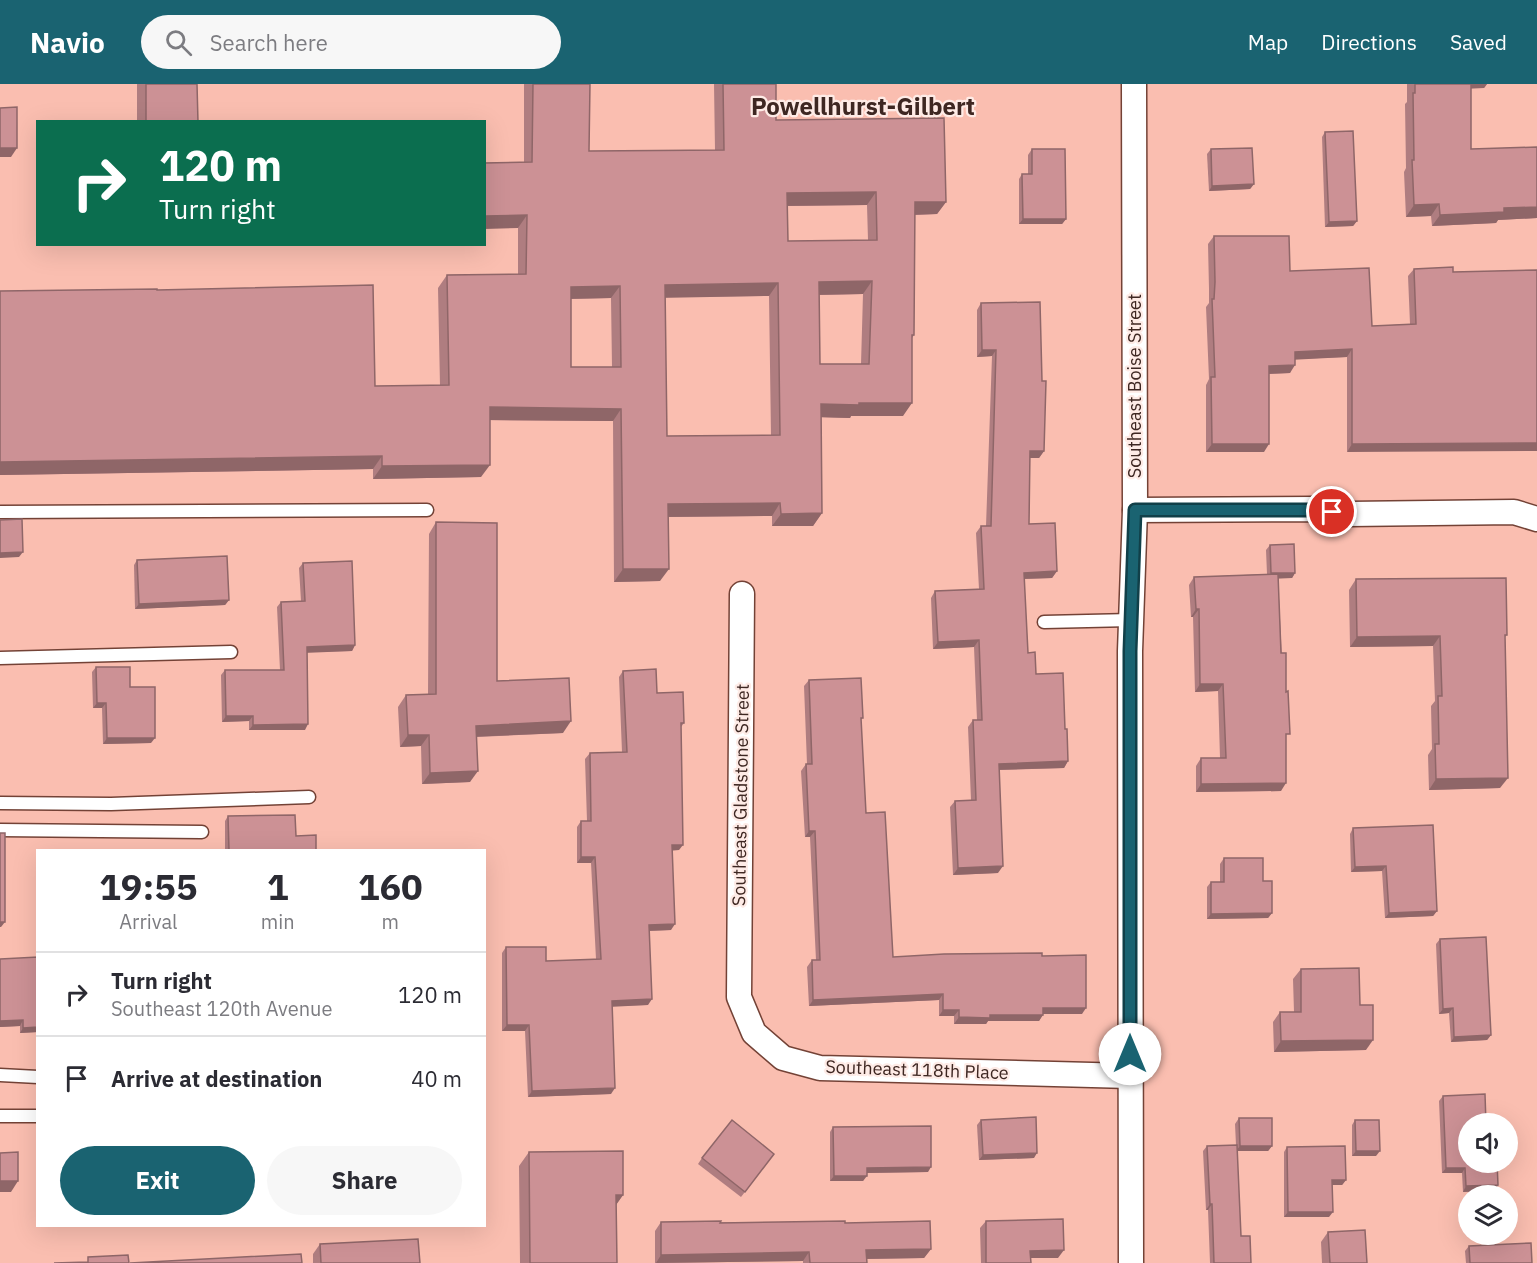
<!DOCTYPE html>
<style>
body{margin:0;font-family:"IBM Plex Sans",sans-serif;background:#f7f7f7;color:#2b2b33;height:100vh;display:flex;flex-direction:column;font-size:22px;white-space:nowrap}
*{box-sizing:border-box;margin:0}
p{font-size:20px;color:#7c7c81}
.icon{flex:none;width:33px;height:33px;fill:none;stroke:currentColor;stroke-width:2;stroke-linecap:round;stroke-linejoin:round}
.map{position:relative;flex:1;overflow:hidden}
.sheet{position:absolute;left:36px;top:765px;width:450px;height:378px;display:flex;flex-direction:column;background:#fff;border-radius:0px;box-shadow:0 6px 24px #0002}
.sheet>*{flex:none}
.top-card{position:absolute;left:36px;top:36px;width:450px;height:126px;border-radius:0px;box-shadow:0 6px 24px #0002;background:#0b6e4f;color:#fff;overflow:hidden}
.buttons{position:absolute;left:1458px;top:1029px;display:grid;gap:12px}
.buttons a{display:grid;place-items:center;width:60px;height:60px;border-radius:50%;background:#fff;box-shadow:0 6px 24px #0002;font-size:30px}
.pin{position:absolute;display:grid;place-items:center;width:51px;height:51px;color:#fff;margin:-26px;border:3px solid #fff;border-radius:50%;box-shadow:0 2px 6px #0007}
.me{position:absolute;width:66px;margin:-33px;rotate:0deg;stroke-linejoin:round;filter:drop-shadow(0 0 4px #0008)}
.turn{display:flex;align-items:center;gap:21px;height:126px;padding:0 24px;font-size:27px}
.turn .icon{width:78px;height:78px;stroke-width:2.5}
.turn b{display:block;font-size:42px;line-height:51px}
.eta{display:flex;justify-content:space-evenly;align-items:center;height:102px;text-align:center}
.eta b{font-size:36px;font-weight:700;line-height:42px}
.action{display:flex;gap:12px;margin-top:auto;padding:12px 24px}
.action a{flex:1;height:69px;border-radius:36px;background:#1a6371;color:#fff;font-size:24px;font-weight:700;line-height:69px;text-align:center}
.action a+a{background:#f7f7f7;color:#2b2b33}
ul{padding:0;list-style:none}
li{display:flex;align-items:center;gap:18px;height:84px;padding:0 24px;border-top:2px solid #e1e1e2}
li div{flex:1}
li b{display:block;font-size:22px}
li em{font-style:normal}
header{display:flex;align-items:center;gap:36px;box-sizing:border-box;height:84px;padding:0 30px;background:#1a6371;color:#fff}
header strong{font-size:28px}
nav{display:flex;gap:33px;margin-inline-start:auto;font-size:21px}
.search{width:420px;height:54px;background:#f7f7f7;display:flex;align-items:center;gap:15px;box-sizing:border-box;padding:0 21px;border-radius:33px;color:#7c7c81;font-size:22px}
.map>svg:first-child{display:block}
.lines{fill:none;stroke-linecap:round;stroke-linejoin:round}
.lane-casing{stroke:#734236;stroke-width:15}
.street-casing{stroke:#734236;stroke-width:27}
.lane{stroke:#fff;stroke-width:12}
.street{stroke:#fff;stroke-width:24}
.wall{fill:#af7d80;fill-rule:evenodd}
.shaded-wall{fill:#8f6668}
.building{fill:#cc9195;stroke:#8f6668;stroke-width:1.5;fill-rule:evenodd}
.route-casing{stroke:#114049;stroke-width:15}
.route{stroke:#1a6371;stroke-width:10}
.labels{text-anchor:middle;stroke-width:4.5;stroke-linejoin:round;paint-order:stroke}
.street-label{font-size:18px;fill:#3e2722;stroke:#feebe6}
.district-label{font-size:24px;font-weight:bold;fill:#3e2722;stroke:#feebe6}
</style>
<header>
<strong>Navio</strong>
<div class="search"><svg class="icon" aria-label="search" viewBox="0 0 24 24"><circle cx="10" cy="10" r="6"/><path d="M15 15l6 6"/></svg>Search here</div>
<nav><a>Map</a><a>Directions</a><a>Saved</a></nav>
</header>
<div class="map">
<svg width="1537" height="1179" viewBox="0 0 1537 1179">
<rect width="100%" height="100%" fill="#fabeb0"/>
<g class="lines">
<defs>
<g id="lane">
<polyline points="0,428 427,426"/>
<polyline points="1044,538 1131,536"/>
<polyline points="0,574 231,568"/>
<polyline points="0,719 111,720 309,713"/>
<polyline points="0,746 202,748"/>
<polyline points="0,991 38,993"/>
<polyline points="0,1032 38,1032"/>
</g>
<g id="street">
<polyline points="1135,426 1315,425 1349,430 1514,428 1537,435"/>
<polyline points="742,510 739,913 754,949 783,974 820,984 1130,992"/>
<polyline points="1131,1179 1130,567 1135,426 1134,0"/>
</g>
</defs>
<use href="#lane" class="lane-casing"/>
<use href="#street" class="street-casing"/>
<use href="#lane" class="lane"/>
<use href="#street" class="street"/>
</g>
<g class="wall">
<polygon points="137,0 197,0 198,38 137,38"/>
<path d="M524,0H590L589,67L715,66L714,0H776V36L946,118L937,130L915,131L914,251L912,254L903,332H851L850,334L821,333L822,429L813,442H772V432L668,433L660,497L614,498L613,337L490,336L481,393L373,395V385L0,391V207L157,206L375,302H440L438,204L447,191L518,190V144L524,78ZM867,121L868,156L788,157L787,122ZM863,210L861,280H820L819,211ZM769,212L771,351L667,352L665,213ZM611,214L612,283H571V215Z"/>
<polygon points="1407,0 1487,0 1484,4 1471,4 1471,65 1537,63 1537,134 1498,136 1496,139 1432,142 1431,132 1406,133 1404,88 1406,84 1405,20 1407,18"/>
<polygon points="1325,48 1357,137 1353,142 1325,143 1322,53"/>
<polygon points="1032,65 1066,135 1062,140 1019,140 1019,95 1022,90 1028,90 1028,71"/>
<polygon points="1211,65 1254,100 1250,105 1209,107 1207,70"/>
<polygon points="1214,152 1290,187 1372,242 1410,240 1408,192 1414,185 1453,188 1537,186 1347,368 1347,273 1295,275 1290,289 1269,290 1264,368 1206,368 1206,301 1209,295 1206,223 1209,219 1209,205 1208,160"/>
<polygon points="981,219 1042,297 1044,367 1039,374 1030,374 1029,440 1057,487 1052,494 1024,495 1028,569 1036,590 1065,645 1068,677 1064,684 999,686 998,789 953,791 950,723 955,717 971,716 968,643 973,636 977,636 974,563 933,565 931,514 935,507 979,505 976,449 981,442 986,442 992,272 977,273 977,226"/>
<polygon points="436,438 497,597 563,649 477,653 470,698 422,700 421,662 400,663 398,623 406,611 428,610 429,450"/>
<polygon points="1270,461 1295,489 1292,494 1278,494 1286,656 1281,707 1196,708 1196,682 1201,674 1220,674 1218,607 1195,608 1193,533 1191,533 1189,501 1194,493 1267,490 1266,466"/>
<polygon points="137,476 229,516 225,521 135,525 134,481"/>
<polygon points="303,479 355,561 352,567 307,568 305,646 249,646 249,637 222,638 221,591 225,586 280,586 277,523 281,518 301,517 299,484"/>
<polygon points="1356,495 1507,551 1505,553 1500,704 1429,706 1428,671 1432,665 1431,622 1435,617 1433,562 1350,563 1349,506"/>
<polygon points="96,583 151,659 103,660 102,624 93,624 92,588"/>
<polygon points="623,587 657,609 684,639 681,643 679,766 672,766 671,846 649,847 648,921 612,922 611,1010 528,1013 525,947 502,947 502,869 506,863 546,877 596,875 591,779 577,779 577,743 581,737 587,737 585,675 590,669 622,668 619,593"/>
<polygon points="809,596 863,634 861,635 866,729 893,873 1042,872 1082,930 1043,930 1039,937 988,937 986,940 954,940 954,932 939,932 939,916 809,922 807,883 812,876 816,876 810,753 805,753 801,687 806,680 807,680 804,602"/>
<polygon points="228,732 296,752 316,766 225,766 225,737"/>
<polygon points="1353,744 1437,827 1433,832 1385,834 1382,787 1351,788 1350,750"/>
<polygon points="1224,774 1263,797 1272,829 1268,834 1207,835 1207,803 1211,798 1220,798 1220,780"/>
<polygon points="1440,855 1491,951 1487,956 1451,958 1449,929 1439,930 1436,860"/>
<polygon points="0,875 38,948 20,949 20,942 0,943"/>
<polygon points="1301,885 1360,921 1366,966 1274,968 1273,938 1280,928 1294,928 1293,895"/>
<polygon points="1443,1012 1468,1040 1498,1101 1495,1106 1463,1108 1462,1089 1442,1089 1439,1017"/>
<polygon points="1239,1034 1272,1062 1268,1067 1237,1067 1241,1152 1251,1179 1210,1179 1208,1126 1206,1126 1203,1067 1207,1062 1236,1061 1235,1040"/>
<polygon points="981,1036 1034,1074 979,1076 977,1041"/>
<polygon points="1355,1036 1376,1072 1352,1072 1352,1041"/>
<polygon points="833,1043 928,1088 867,1089 863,1097 830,1097 830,1048"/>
<polygon points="1287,1063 1346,1096 1342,1101 1332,1101 1329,1133 1284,1133 1284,1068"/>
<polygon points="529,1068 623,1111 616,1121 617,1179 520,1179 519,1082"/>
<polygon points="774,1070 741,1113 698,1080 702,1074"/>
<polygon points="986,1137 1058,1174 1031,1174 1031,1179 981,1179 980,1144"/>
<polygon points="661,1138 845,1139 931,1165 924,1174 866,1175 867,1179 803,1179 803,1177 655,1179 655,1147"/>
<polygon points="1328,1148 1367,1179 1322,1179 1321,1158"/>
<polygon points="320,1160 420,1179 313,1179 313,1170"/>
<polygon points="1469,1162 1532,1179 1466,1179 1465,1167"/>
</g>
<g class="shaded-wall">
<polygon points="1466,0 1487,0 1484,4 1463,5"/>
<polygon points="0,64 17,64 11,73 0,73"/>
<polygon points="1254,100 1250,105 1209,107 1212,102"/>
<polygon points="876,108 867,121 778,122 787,109"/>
<polygon points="915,118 946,118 937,130 906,131"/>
<polygon points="1439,120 1431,132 1406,133 1414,121"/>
<polygon points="1537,123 1537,134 1498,136 1496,139 1432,142 1440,131 1504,124"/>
<polygon points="527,131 518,144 484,145 484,132"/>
<polygon points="1023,135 1066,135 1062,140 1019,140"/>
<polygon points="1357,137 1353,142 1325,143 1329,138"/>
<polygon points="872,197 863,210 810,211 819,198"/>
<polygon points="778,199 769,212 656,214 665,201"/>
<polygon points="620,202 611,214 562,215 571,203"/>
<polygon points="1352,265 1347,273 1289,276 1295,268"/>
<polygon points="982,266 996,266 992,272 977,273"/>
<polygon points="1295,281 1290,289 1263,290 1269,282"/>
<polygon points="859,319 912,319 903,332 851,332 850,334 812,333 821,320"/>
<polygon points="490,323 621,325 613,337 481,336"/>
<polygon points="1537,359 1537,367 1347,368 1352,360"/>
<polygon points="1212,360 1269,360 1264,368 1206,368"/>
<polygon points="1030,367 1044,367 1039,374 1026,374"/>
<polygon points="382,372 373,385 0,391 0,378"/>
<polygon points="490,381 481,393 373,395 382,382"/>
<polygon points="780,419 772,432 659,433 668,420"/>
<polygon points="822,429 813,442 772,442 781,430"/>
<polygon points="23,468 19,473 0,474 0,469"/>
<polygon points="623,485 669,485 660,497 614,498"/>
<polygon points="1057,487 1052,494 1019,495 1024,489"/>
<polygon points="1271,489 1295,489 1292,494 1267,495"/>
<polygon points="229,516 225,521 135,525 139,520"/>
<polygon points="1196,525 1199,525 1193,533 1191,533"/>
<polygon points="1440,552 1433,562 1350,563 1357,553"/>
<polygon points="979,556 974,563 933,565 938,558"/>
<polygon points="355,561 352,567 303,569 307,563"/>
<polygon points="1200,600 1223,600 1218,607 1195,608"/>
<polygon points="97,619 106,619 102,624 93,624"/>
<polygon points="226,632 253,632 249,637 222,638"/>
<polygon points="571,637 563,649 468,653 476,642"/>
<polygon points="308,640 305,646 249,646 253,641"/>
<polygon points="408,651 429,651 421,662 400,663"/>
<polygon points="107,654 155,654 151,659 103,660"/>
<polygon points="1068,677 1064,684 994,686 999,680"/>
<polygon points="478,687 470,698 422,700 430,689"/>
<polygon points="1508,694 1500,704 1429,706 1436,695"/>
<polygon points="1286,699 1281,707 1196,708 1201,700"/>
<polygon points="809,747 815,747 810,753 805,753"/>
<polygon points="672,761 683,761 679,766 668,767"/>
<polygon points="581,773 595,773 591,779 577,779"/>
<polygon points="1003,782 998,789 953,791 958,784"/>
<polygon points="1386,782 1382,787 1351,788 1355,783"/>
<polygon points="1437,827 1433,832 1385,834 1389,829"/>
<polygon points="1272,829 1268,834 1207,835 1211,830"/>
<polygon points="0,838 5,838 1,843 0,843"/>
<polygon points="675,840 671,846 644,847 649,841"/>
<polygon points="943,910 939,916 809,922 813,916"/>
<polygon points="652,915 648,921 608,923 612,917"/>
<polygon points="1043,924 1086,924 1082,930 1038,930"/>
<polygon points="1453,924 1449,929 1439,930 1443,925"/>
<polygon points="943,926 959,926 954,932 939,932"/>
<polygon points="990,931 1043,931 1039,937 988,937 986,940 954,940 959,933"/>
<polygon points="23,936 20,942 0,943 0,937"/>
<polygon points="507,941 529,941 525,947 502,947"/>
<polygon points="38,943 38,948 20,949 23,944"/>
<polygon points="1491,951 1487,956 1451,958 1454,953"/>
<polygon points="1373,956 1366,966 1274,968 1281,957"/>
<polygon points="615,1004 611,1010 528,1013 532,1007"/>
<polygon points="1240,1062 1272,1062 1268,1067 1236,1067"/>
<polygon points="1356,1067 1380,1067 1376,1072 1352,1072"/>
<polygon points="1037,1069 1034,1074 979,1076 983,1071"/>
<polygon points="931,1083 928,1088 863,1089 867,1084"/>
<polygon points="1446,1084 1465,1084 1462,1089 1442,1089"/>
<polygon points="834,1092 867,1092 863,1097 830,1097"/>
<polygon points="1332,1096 1346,1096 1342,1101 1328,1101"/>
<polygon points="0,1097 18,1097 11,1108 0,1108"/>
<polygon points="1498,1101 1495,1106 1463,1108 1466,1102"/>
<polygon points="616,1111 623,1111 613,1125"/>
<polygon points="1210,1120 1212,1120 1208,1126 1206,1126"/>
<polygon points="1288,1128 1333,1128 1329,1133 1284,1133"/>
<polygon points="931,1165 924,1174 860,1175 866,1166"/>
<polygon points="1064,1166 1058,1174 1025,1174 1030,1167"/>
<polygon points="809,1168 803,1177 656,1179 661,1171"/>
</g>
<g class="building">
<polygon points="146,0 197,0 198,38 146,38"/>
<path d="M533,0H590L589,67L724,66L723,0H776V36L944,34L946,118H915L914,251H912V319H859V321L821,320L822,429L781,430L780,419L668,420L669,485H623L621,325L490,323V381L382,382V372L0,378V207L157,205V206L373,201L375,302L449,301L447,191L526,190L527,131L484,132V79L532,78ZM876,108L877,156L788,157L787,109ZM872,197L869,280H820L819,198ZM778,199L780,351L667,352L665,201ZM620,202L621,283H571V203Z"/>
<polygon points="1415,0 1471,0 1471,65 1537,63 1537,123 1504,124 1504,128 1440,131 1439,120 1414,121 1412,76 1414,76 1413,9 1415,9"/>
<polygon points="17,23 17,64 0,64 0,24"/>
<polygon points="1353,47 1357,137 1329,138 1325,48"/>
<polygon points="1252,64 1254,100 1212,102 1211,65"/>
<polygon points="1032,65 1065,65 1066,135 1023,135 1022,90 1032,90"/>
<polygon points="1214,152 1289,152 1290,187 1369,184 1372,242 1416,240 1414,185 1453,183 1453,188 1537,186 1537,359 1352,360 1352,265 1295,268 1295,281 1269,282 1269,360 1212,360 1211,293 1215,293 1212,215 1214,215 1215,198"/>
<polygon points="1040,218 1042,297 1046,297 1044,367 1030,367 1029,440 1055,439 1057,487 1024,489 1028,569 1035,568 1036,590 1063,589 1065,645 1067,645 1068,677 999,680 1003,782 958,784 955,717 976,716 973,636 982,636 979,556 938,558 935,507 984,505 981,442 991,442 996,266 982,266 981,219"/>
<polygon points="22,435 23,468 0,469 0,436"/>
<polygon points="436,438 497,439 497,597 569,594 571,637 476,642 478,687 430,689 429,651 408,651 406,611 436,610"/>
<polygon points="1294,460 1295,489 1271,489 1270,461"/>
<polygon points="227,472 229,516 139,520 137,476"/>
<polygon points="352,477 355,561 307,563 308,640 253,641 253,632 226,632 225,586 284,586 281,518 305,517 303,479"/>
<polygon points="1278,490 1281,569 1286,569 1286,608 1288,607 1290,650 1286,650 1286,699 1201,700 1201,674 1226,674 1223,600 1200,600 1199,525 1196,525 1194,493"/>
<polygon points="1506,494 1507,551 1505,551 1508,694 1436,695 1435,660 1439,660 1438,612 1442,612 1440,552 1357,553 1356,495"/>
<polygon points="96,583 130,583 130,603 155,603 155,654 107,654 106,619 97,619"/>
<polygon points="656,585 657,609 683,608 684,639 681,639 683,761 672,761 675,840 649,841 652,915 612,917 615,1004 532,1007 529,941 507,941 506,863 546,863 546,877 601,875 595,773 581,773 581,737 591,737 590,669 627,668 623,587"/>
<polygon points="861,594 863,634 861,634 866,729 885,728 893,873 944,870 1042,869 1042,872 1086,871 1086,924 1043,924 1043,931 990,931 990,934 959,933 959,926 943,926 943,910 813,916 812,876 820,876 815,747 809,747 806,680 812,680 809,596"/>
<polygon points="295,731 296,752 316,751 316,766 229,766 228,732"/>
<polygon points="1433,741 1437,827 1389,829 1386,782 1355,783 1353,744"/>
<rect x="0" y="749" width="5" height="89"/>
<polygon points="1224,774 1263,774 1263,797 1272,797 1272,829 1211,830 1211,798 1224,798"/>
<polygon points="1486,853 1491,951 1454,953 1453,924 1443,925 1440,855"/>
<polygon points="38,873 38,943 23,944 23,936 0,937 0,875"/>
<polygon points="1359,884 1360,921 1373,921 1373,956 1281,957 1280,928 1301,928 1301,885"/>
<polygon points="1485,1010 1486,1040 1468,1040 1468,1078 1497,1078 1498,1101 1466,1102 1465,1084 1446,1084 1443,1012"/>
<polygon points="1036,1033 1037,1069 983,1071 981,1036"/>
<polygon points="1239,1034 1272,1034 1272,1062 1240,1062"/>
<polygon points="732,1036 774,1070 745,1108 702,1074"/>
<polygon points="1355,1036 1379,1036 1380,1067 1356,1067"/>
<polygon points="931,1042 931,1083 867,1084 867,1092 834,1092 833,1043"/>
<polygon points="1237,1061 1241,1152 1250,1152 1251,1179 1214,1179 1212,1120 1210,1120 1207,1062"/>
<polygon points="1345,1062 1346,1096 1332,1096 1333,1128 1288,1128 1287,1063"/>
<polygon points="623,1067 623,1111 616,1111 617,1179 530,1179 529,1068"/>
<polygon points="18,1068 18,1097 0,1097 0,1069"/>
<polygon points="1063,1135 1064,1166 1030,1167 1031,1179 986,1179 986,1137"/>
<polygon points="721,1137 720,1139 845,1137 845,1139 930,1137 931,1165 866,1166 867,1179 810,1179 809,1168 661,1171 661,1138"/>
<polygon points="1365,1146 1367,1179 1330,1179 1328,1148"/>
<polygon points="418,1155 420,1179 321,1179 320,1160"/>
<polygon points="1531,1159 1532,1179 1470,1179 1469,1162"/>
<polygon points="301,1170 302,1179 130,1179"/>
<polygon points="128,1171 129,1179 54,1179 88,1178 88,1173"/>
</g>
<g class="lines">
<defs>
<polyline id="route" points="1130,970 1130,567 1135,426 1315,426 1332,428"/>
</defs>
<use href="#route" class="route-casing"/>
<use href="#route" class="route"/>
</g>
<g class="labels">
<g class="street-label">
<text transform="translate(1135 302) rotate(-90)" y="6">Southeast Boise Street</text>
<text transform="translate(741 711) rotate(-89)" y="6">Southeast Gladstone Street</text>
<text transform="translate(917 986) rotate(2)" y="6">Southeast 118th Place</text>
</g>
<g class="district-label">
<text x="863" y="31">Powellhurst-Gilbert</text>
</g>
</g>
</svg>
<div class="buttons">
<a><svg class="icon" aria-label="sound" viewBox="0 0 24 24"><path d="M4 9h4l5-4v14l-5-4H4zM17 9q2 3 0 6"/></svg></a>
<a><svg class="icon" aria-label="layers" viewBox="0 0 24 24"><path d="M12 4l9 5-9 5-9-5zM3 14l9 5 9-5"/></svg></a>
</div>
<div class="pin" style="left:1332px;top:428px;background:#d93025"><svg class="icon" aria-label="arrive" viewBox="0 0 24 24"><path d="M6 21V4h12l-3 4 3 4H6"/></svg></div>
<svg class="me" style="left:1130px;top:970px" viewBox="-20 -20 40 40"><circle r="19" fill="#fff"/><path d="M0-13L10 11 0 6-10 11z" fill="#1a6371"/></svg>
<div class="top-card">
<div class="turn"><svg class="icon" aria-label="right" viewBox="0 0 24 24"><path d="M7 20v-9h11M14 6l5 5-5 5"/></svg><div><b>120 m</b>Turn right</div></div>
</div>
<section class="sheet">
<div class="eta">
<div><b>19:55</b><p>Arrival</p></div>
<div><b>1</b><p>min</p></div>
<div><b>160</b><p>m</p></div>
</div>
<ul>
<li><svg class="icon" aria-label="right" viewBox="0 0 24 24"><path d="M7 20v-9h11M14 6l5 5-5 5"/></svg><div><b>Turn right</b><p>Southeast 120th Avenue</p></div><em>120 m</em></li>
<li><svg class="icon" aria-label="arrive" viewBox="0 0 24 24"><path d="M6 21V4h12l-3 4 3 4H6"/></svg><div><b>Arrive at destination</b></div><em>40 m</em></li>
</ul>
<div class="action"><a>Exit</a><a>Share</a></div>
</section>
</div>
